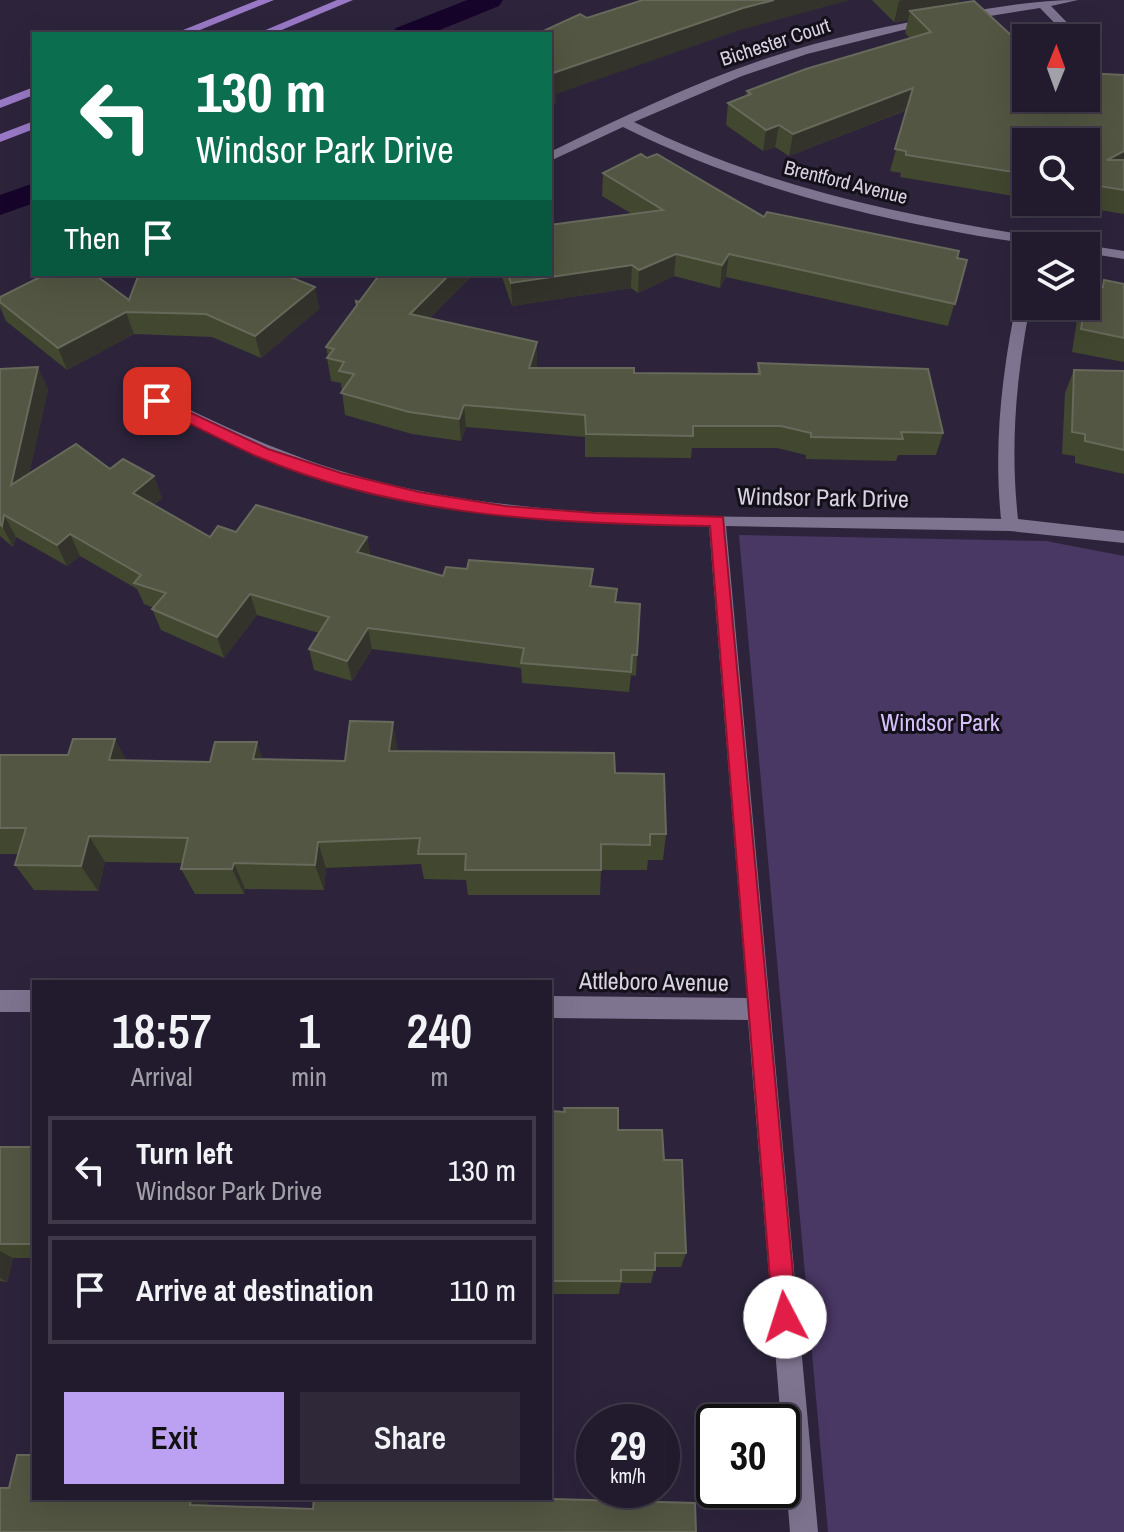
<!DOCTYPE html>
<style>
body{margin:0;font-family:"Archivo Narrow",sans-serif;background:#2e2839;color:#f1f3f6;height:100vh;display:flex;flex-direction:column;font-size:30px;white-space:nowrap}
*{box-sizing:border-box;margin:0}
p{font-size:26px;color:#a2a1aa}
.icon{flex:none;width:44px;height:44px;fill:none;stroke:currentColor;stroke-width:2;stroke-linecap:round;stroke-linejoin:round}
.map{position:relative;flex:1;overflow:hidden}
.drawer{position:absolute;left:32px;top:980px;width:520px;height:520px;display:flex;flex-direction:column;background:#221b2d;border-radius:0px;box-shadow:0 8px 32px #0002,0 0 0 2px #3f3949}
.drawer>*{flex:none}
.top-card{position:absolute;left:32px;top:32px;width:520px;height:244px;border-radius:0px;box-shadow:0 8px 32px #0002,0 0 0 2px #3f3949;background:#0b6e4f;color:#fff;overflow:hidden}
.needle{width:52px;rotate:1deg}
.fabs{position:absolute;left:1012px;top:24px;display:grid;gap:16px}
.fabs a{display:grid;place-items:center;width:88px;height:88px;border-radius:0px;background:#221b2d;box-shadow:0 8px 32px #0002,0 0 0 2px #3f3949;font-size:40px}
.speed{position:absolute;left:576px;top:1404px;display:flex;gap:16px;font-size:40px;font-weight:700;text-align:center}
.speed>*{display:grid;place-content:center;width:104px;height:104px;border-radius:50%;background:#221b2d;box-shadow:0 8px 32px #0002,0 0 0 2px #3f3949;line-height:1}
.speed small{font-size:20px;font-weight:400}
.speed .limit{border:4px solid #111;border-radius:12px;background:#fff;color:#111}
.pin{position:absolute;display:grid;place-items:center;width:68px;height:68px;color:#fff;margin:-34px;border-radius:16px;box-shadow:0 4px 12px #0006}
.me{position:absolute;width:88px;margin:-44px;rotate:355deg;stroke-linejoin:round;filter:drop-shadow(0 0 6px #0008)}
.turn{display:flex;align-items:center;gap:28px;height:168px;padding:0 32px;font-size:36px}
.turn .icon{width:104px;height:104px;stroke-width:2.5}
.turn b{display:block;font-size:56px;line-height:68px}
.then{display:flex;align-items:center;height:76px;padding:0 32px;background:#0003;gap:16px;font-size:30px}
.eta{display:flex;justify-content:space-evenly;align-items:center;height:136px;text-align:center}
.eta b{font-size:48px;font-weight:600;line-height:56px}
.button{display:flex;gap:16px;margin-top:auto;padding:16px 32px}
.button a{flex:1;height:92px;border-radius:0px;background:#bca0f2;color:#111;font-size:32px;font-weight:600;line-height:92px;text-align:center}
.button a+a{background:#2e2839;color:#f1f3f6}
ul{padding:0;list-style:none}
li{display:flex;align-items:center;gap:24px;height:108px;margin:0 16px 12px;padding:0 16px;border:4px solid #3f3949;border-radius:0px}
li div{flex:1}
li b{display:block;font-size:30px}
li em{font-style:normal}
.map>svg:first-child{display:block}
.green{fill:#493764}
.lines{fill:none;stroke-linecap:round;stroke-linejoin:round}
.canal{fill:#17042b;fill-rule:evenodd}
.street{fill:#7e7490;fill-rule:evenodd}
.primary{fill:#9979c6;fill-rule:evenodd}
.wall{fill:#42472f}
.shaded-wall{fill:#33332c}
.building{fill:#525642;stroke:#676a5b;stroke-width:2}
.route{fill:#e11d48;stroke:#92132f;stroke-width:2}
.labels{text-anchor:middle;stroke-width:6;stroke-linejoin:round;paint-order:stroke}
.far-street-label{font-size:20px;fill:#d8d2e2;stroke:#14101a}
.street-label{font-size:24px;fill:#d8d2e2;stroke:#14101a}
.park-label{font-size:24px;fill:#d6c0fb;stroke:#14101a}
</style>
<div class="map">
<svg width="1124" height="1532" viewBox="0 0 1124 1532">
<rect width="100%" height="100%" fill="#2d243c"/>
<polygon class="green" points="739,535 1046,541 1124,556 1124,1532 828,1532"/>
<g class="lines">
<g class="canal">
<polygon points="467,0 503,0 499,6 430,34 392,34 396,28"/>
<polygon points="34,183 34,203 0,215 0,195"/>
</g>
<g class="street">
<path d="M1078,0L1051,6L1082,38H1069L1040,8L903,30L807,54L742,76L634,122C772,191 918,218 1069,242L1076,246C1029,246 983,237 937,228C827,207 724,177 623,127L550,161V152C621,118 693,83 768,58C829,38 893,24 957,14C997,7 1037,0 1078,0Z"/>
<polygon points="1086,44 1094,50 1094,56 1086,56"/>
<polygon points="1086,245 1124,251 1124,259 1086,253 1086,246 1081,246"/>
<path d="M1026,285V306H1030C1016,377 1010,447 1018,519L1124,531V543L1010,531L726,526L818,1532H790L748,1020L550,1018V996L747,998L709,526C538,525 364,507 208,432C190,423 162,415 149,401L151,397H163C229,429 294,459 365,478C562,531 797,512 1001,519C993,440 1003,366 1019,289Z"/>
<rect x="0" y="990" width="34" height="22"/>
</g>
<g class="primary">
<polygon points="258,0 274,0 190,34 173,34"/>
<polygon points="337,0 353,0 272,34 256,34"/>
<polygon points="34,87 34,95 0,108 0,100"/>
<polygon points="34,121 34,129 0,142 0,134"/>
</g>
</g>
<g class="wall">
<polygon points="872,0 959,0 958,4 1026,98 1124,75 1124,214 1052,202 1086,202 1086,142 1026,142 1026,198 900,177 901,173 890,171 907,110 789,156 775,147 763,151 726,125 728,103 746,96 747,91 910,38 905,33 908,20 894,22"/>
<polygon points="603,173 764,217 967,260 948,326 726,277 720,288 674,276 638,293 631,288 512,306 501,274 550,274 632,214 602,196"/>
<polygon points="380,274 474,274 430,318 537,364 536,368 634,373 757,374 758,363 943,433 936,455 898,455 896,461 806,459 806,455 777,448 692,448 691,458 585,457 585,437 466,427 461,441 412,434 345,415 341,383 331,381 327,358 328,357 326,347 356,306 356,301 359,302"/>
<polygon points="1104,280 1124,284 1124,362 1072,352 1079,307 1086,306 1086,289 1088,284 1102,287"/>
<polygon points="315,287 319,309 261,358 212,337 134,334 67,370 6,321 0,307 0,297 129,300"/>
<polygon points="0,369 48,389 29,474 110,469 162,498 154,505 210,537 236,532 367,537 370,555 443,576 617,589 616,602 637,655 636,676 631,675 629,692 522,683 521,668 372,649 352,681 314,670 309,649 319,633 257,615 224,658 161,630 152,609 154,608 144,604 137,589 80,556 67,566 16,537 13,547 0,536"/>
<polygon points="1074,370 1124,371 1124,474 1075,463 1075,456 1062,454 1065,393"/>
<polygon points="398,751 615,773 666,834 663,860 648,860 647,870 601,870 600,895 468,895 466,880 424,879 421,864 326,868 324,890 245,889 244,894 195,894 181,869 183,863 105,862 98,891 34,890 15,865 18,854 0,854 0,755 126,761 210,762 263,760 345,761"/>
<polygon points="564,1108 618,1130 664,1160 686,1253 681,1267 655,1267 651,1283 621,1283 619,1294 550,1294 550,1111 564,1112"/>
<polygon points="0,1147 34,1147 34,1258 13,1258 7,1282 0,1281"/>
</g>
<g class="shaded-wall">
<polygon points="774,0 850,0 740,30 556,94 556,103 550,106 550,74 743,8"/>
<polygon points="903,0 959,0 956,11 910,11 908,20 894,22 899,1"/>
<polygon points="913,88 908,109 789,156 793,134"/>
<polygon points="779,125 775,147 763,151 766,130"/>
<polygon points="1124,151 1124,169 1107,160"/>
<polygon points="676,254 674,276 638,293 639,270"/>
<polygon points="729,254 726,277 720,288 722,265"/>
<polygon points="632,265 631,288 512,306 511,283"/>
<polygon points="450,274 474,274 412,336 410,314"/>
<polygon points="315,287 319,309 261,358 255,336"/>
<polygon points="126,312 134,334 67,370 58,348"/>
<polygon points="537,342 537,364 529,390 529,368"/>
<polygon points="38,367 48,389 22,507 11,485"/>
<polygon points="464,405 466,427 461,441 459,419"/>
<polygon points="154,476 162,498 142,515 133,493"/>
<polygon points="4,515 16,537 13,547 2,526"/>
<polygon points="70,534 80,556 67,566 57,545"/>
<polygon points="367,537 371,558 357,552"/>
<polygon points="250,594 257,615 224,658 217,637"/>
<polygon points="368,628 372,649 352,681 347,661"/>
<polygon points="393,722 398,750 395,779 389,751"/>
<polygon points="115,739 130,767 109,760"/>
<polygon points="257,742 267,770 253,759"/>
<polygon points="89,836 105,862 98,891 81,866"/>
<polygon points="318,842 326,868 324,890 315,865"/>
<polygon points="234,863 245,889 244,894 232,869"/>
<polygon points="0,1251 13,1258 7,1282 0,1278"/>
<polygon points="191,1498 209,1498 207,1508 190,1505"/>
</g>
<g class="building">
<polygon points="643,0 774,0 743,8 550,74 550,34 537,34 580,14 587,18"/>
<polygon points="974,1 1026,49 1026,98 1086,98 1086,73 1124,75 1124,151 1107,160 1124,160 1124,190 1086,184 1086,142 1026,142 1026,174 906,155 906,151 895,149 913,88 793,134 779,125 766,130 728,103 751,94 747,91 806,69 931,32 910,11"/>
<polygon points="641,154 647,158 657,154 764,217 767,212 959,251 957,258 967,260 955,304 729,254 722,265 676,254 639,270 632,265 511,283 508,274 550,274 550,225 663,210 603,173"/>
<polygon points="46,274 94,274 129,300 139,274 283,274 315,287 255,336 206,314 126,312 58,348 0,302 0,297"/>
<polygon points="380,274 450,274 410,314 537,342 529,368 634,368 634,373 760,374 758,363 928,369 943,433 901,432 903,439 811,437 811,433 781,426 693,426 693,436 586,434 585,415 464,405 459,419 409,412 341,393 354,374 339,371 344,362 327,358 334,349 326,347 357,305 356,301 359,302"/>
<polygon points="1104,280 1124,284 1124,338 1081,329 1085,306 1086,306 1088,284 1103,287"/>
<polygon points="38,367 11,485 76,444 110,469 123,459 154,476 133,493 210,537 218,526 236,532 256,505 367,537 357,552 443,576 446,567 467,569 469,560 593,569 590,586 617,589 615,602 640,604 637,655 632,655 631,672 521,663 524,648 368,628 347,661 309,649 329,617 250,594 217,637 152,609 166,593 134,583 141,575 70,534 57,545 4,515 2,526 0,524 0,369"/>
<polygon points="1074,370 1124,371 1124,450 1085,441 1085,434 1072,432"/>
<polygon points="350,721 393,722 389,751 614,753 615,773 664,774 666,834 650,834 650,845 601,844 601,870 465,870 466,854 418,854 420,838 318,842 315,865 234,863 232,869 181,869 188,838 89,836 81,866 15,865 26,828 0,828 0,755 68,755 73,739 115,739 109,760 210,762 215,742 257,742 253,759 345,761"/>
<polygon points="564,1108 618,1108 618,1130 662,1130 664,1160 682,1160 686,1253 655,1253 655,1270 621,1270 621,1281 550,1281 550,1111 565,1112"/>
<rect x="0" y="1147" width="34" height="97"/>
<polygon points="17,1455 34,1455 34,1498 191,1498 190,1505 313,1509 314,1498 516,1498 695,1503 696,1532 0,1532 0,1488 9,1488"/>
</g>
<path class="route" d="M157,397L268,449L341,473L419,492L505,506L595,513L723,517L797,1317L794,1325L785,1329L777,1325L773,1317L710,526C558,524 398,517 256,456C221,440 187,422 152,405L150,401Z"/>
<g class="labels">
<g class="far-street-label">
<text transform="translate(775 42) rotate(-18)" y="7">Bichester Court</text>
<text transform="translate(846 182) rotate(14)" y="7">Brentford Avenue</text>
</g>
<g class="street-label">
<text transform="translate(823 498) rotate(1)" y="8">Windsor Park Drive</text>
<text transform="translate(654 982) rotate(1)" y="8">Attleboro Avenue</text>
</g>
<g class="park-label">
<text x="940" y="731">Windsor Park</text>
</g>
</g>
</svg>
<div class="fabs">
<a><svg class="needle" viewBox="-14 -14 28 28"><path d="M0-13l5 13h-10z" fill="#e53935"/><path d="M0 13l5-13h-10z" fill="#a2a1aa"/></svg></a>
<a><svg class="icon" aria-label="search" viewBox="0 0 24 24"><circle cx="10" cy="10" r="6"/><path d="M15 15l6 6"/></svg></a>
<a><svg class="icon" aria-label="layers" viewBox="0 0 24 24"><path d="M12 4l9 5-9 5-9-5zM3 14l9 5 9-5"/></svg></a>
</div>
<div class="speed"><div>29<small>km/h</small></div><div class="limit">30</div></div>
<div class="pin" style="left:157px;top:401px;background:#d93025"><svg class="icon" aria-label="arrive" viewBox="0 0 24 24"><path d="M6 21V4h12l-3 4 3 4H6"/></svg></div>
<svg class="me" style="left:785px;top:1317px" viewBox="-20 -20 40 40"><circle r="19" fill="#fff"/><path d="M0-13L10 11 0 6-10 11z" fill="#e11d48"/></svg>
<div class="top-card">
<div class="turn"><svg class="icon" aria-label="left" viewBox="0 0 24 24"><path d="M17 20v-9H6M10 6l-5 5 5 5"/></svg><div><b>130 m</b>Windsor Park Drive</div></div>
<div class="then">Then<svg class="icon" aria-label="arrive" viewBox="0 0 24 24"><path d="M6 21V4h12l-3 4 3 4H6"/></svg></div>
</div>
<section class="drawer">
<div class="eta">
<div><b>18:57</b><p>Arrival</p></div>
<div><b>1</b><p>min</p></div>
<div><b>240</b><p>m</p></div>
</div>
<ul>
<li><svg class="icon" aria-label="left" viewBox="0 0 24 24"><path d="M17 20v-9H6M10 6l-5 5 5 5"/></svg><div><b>Turn left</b><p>Windsor Park Drive</p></div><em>130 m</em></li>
<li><svg class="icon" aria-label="arrive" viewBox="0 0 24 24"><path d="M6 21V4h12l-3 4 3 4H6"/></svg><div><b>Arrive at destination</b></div><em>110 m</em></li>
</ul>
<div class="button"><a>Exit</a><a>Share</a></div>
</section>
</div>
